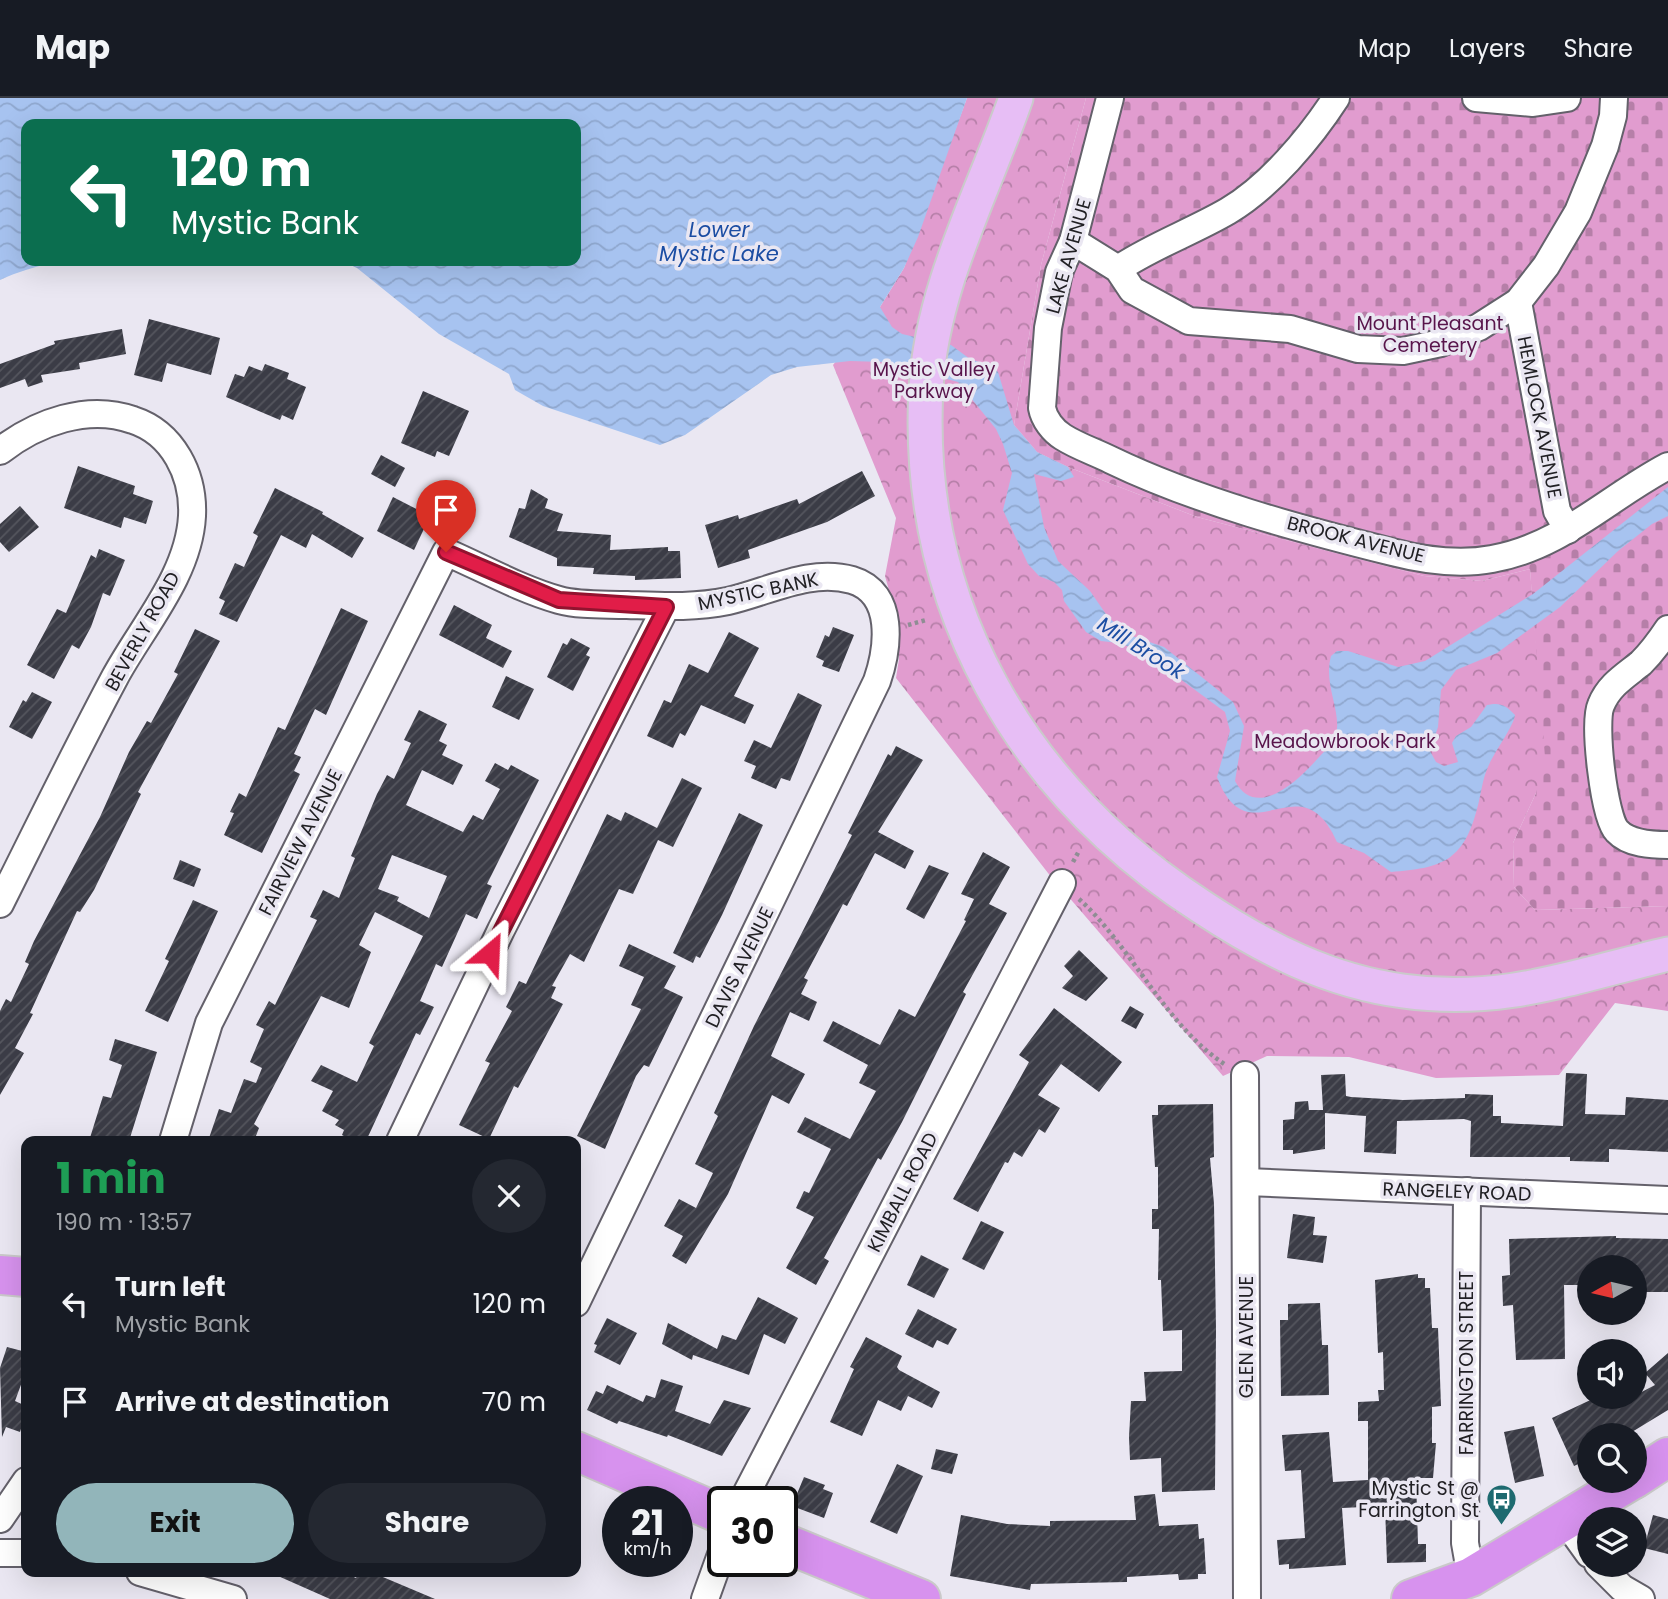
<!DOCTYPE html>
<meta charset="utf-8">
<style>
body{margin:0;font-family:Poppins,sans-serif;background:#242831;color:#f1f3f6;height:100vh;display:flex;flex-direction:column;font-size:26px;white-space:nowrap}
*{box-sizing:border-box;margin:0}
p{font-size:23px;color:#9ea1a6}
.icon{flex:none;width:38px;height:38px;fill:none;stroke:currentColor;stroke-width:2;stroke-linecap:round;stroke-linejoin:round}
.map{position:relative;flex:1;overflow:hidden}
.side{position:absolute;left:21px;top:1038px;width:560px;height:441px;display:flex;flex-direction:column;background:#171b24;border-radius:14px;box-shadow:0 7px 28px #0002}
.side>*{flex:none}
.top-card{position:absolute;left:21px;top:21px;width:560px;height:147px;border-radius:14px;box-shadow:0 7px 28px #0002;background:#0b6e4f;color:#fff;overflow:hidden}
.needle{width:46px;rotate:262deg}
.fabs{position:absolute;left:1577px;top:1157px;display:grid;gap:14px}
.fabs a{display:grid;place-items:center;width:70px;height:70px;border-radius:50%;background:#171b24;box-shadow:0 7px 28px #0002;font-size:35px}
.speed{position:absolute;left:602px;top:1388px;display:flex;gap:14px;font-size:35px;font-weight:700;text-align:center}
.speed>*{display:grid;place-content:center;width:91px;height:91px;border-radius:50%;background:#171b24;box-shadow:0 7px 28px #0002;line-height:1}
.speed small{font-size:18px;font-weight:400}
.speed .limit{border:4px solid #111;border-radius:10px;background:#fff;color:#111}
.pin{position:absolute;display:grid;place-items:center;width:60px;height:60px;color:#fff;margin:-72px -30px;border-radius:50% 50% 50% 0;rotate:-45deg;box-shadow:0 0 7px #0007}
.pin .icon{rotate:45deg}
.me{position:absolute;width:77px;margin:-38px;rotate:26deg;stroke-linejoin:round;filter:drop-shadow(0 0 5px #0008)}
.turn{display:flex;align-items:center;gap:24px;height:147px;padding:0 35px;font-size:32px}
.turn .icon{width:91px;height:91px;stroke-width:2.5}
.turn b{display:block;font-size:49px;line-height:60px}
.round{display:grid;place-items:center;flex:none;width:74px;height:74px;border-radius:37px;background:#242831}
.overview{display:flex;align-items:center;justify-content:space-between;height:119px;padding:0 35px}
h1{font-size:42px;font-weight:700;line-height:52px;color:#1e9e55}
.primary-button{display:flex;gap:14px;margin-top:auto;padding:14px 35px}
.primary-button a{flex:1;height:80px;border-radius:42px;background:#92b5ba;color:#111;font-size:28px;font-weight:700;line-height:80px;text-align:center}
.primary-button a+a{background:#242831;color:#f1f3f6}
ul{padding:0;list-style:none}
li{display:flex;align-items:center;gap:21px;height:98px;padding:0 35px}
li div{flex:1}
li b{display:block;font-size:26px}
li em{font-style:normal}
header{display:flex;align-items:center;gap:42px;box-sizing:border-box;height:98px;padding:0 35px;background:#171b24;border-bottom:2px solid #363941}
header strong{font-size:33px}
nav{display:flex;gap:38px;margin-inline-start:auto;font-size:24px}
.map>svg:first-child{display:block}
.cemetery{fill:url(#cemetery-stones)}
.park{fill:url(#park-crowns)}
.water{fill:url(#water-waves)}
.building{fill:url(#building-hatch);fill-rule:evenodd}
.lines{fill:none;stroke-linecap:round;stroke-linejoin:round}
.minor-casing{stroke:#64616b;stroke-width:30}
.major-casing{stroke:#cac9ca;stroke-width:37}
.highway-casing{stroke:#cac9ca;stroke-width:42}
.path{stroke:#8f8d94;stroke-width:4.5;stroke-dasharray:3.5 3.5;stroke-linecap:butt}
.minor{stroke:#fff;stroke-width:26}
.major{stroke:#e7bef5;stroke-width:33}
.highway{stroke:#d792ee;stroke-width:38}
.route-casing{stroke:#92132f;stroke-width:18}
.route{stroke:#e11d48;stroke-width:12}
.labels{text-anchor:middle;stroke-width:7;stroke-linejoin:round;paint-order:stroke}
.street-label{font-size:19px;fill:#212024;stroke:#eae7f2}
.park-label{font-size:19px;fill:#58144b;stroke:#eae7f2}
.poi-label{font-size:19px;fill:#212024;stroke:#eae7f2;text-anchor:end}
.water-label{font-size:21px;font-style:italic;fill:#1b4da3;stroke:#eae7f2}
</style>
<header>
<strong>Map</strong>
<nav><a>Map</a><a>Layers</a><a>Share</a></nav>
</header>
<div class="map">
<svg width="1668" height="1501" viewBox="0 0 1668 1501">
<defs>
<pattern id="cemetery-stones" width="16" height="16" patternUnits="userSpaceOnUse" patternTransform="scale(1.75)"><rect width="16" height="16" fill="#e19ccf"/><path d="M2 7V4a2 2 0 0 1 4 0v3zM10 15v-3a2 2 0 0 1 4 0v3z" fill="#b67fa8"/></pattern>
<pattern id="park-crowns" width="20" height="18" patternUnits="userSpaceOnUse" patternTransform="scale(1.75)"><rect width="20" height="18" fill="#e19ccf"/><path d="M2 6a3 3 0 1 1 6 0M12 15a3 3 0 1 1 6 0" fill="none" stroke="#b67fa8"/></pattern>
<pattern id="water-waves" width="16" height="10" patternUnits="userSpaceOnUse" patternTransform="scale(1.75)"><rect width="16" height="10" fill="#a7c3f0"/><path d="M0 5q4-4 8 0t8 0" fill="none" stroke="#8fa7ce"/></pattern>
<pattern id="building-hatch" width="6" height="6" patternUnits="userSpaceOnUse" patternTransform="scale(1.75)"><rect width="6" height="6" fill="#3b3c46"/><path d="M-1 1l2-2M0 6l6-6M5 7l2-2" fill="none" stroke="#55565e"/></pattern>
</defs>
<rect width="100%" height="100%" fill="#eae7f2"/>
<polygon class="cemetery" points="1086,0 1668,0 1668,808 1535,812 1514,789 1513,745 1536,695 1539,599 1530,471 1482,483 1424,478 1197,419 1068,369 1037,354 1014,327 1041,167"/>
<polygon class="park" points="967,0 1086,0 1041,167 1014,327 1037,354 1068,369 1197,419 1424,478 1482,483 1530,471 1545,659 1536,695 1513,745 1514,789 1535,812 1668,808 1668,913 1615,905 1559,977 1436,980 1349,959 1267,958 1223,978 1048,775 896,580 899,561 897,521 885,478 896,420 833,267 880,209 904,170"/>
<path class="water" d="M0,0H967L918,139L904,170L880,209L892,229L902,236L951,247L970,261L993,269L998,274L1014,327L1037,354L1068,369L1074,379L1061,383L1034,376L1044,429L1058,463L1090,493L1108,519L1129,537L1164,549L1233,604L1244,628L1235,683C1257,724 1301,680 1320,658C1326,651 1334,647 1336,637C1342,613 1323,587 1331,558L1337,553H1348L1398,569L1425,563L1533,496L1668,389V418L1652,426L1618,453L1560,509L1497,555L1456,572L1441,592L1438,629L1430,653L1436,664L1444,668L1458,664L1452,645L1456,638L1471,629L1487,607C1500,604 1506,607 1515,617C1514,628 1494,654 1488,669C1482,682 1481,697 1477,711C1463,764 1441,770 1391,774L1364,755L1337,744C1300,660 1249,763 1217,679L1230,633L1225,614L1145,555L1119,545L1101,543L1086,534L1064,503L1062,492L1054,484L1039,478L1028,466L1003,412L1012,375L1003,346L996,331L958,284L883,264L850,263L797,269L771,277L685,337L660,347L543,308L515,292L509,276L439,236L357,170L342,163H576V26H26V163H54C35,170 18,173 0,182Z"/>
<g class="building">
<polygon points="149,221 220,240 211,277 167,265 162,284 134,277"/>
<polygon points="122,231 126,256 79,265 80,271 41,277 43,284 28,289 25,281 0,290 0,266 55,246 54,243"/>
<polygon points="265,266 289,275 287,281 306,289 293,322 282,317 280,322 226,299 235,276 244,279 249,268 262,273"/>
<polygon points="423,293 469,313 449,358 437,353 435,359 401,345"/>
<polygon points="381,357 405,370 395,389 371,376"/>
<polygon points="78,368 135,388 133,396 153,403 146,426 124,419 121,430 64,410"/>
<polygon points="862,373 875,398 827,424 748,452 750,460 718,470 705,427 738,417 739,421 797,401 799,406"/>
<polygon points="275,390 323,414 322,416 364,440 352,460 312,436 306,450 281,437 237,524 219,516 225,503 219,500 235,465 244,469 258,438 253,435"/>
<polygon points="531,391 548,401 545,410 563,416 557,433 611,437 610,452 668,449 668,453 680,453 681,480 635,482 635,478 593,476 594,470 557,468 557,460 509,439 519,410 525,411"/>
<polygon points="393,399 430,418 414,452 377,433"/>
<polygon points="20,408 39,429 9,454 0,444 0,426"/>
<polygon points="99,451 125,462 110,498 103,495 91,529 79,551 72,547 54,581 27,567 57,511 66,515 91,457 96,460"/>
<polygon points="454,507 492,527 486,540 512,553 503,570 439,537"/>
<polygon points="341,510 368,523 326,617 315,611 294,656 301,659 294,673 300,676 262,755 224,737 234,715 230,714 239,695 246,699 278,629 285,632"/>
<polygon points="833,529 854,537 839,574 822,568 824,563 816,559 825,537 829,539"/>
<polygon points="195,531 220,543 138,694 141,696 94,792 80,814 77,813 30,915 33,916 15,950 24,955 0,997 0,913 6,901 11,904 29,866 25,864 34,843 100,719 129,654 147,623 151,625 178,576 174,574"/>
<polygon points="729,534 759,550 734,598 754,607 745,626 701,607 685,638 680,635 673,650 647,638 664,602 671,605 689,566 708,575"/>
<polygon points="571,540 590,550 586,557 590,559 573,593 547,579 563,545 567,547"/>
<polygon points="506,578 534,591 519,622 492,609"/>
<polygon points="32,594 52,604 32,641 9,629 23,602 26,604"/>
<polygon points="798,595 822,607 790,683 781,680 776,691 751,680 756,668 744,663 754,642 771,650"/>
<path d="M419,612L447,626L439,643L447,647L442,657L463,667L453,687L422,672L406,707L463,734L473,717L483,722L500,691L485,683L495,665L508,672L511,667L539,682L487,786L492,788L477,821L466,816L442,869L436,866L420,903L434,909L420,937L416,935L366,1043H353L342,1037L344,1032L335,1027L339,1022L322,1013L333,993L311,983L321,967L357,984L374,948L369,945L423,838L375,814L359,847L371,854L349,910L321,898L254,1026L259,1030L254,1043H208L219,1011L231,1015L244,981L256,985L262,970L250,964L264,931L256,927L269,903L275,907L317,822L310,819L323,792L339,800L355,760L351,758L377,696L387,677L394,681L411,645L404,642ZM392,757L447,778L429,820L397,803L399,799L378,791Z"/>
<polygon points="896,648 923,662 878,734 914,753 905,771 875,755 847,808 843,806 804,880 808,882 801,896 817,904 809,923 790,914 771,958 805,976 789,1006 772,997 728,1096 686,1166 672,1158 683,1138 664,1128 679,1101 696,1110 713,1075 695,1066 718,1018 714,1015 754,928 852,737 848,735 888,656 891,658"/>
<polygon points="682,680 702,690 673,749 658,742 633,796 619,791 584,864 570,856 552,888 556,889 551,900 563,906 518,990 514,988 489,1041 459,1027 490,965 485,963 512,913 506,909 519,883 526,886 607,716 621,723 625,714 657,730"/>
<polygon points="739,715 763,727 722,817 700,860 696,858 693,865 673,855"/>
<polygon points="983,754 1010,769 989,806 1007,815 963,894 966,896 902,1024 881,1062 878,1060 824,1160 829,1163 816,1187 786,1170 814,1119 796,1110 804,1093 809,1095 831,1051 797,1034 805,1019 850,1041 876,993 859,985 868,967 823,943 833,923 880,947 899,911 915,919 966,823 964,822 974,801 961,796"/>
<polygon points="180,762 201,771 194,789 173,781"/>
<polygon points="929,767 949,775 924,821 906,811"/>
<polygon points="193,802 218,813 168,924 145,913 169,863 165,861"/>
<polygon points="629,846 676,868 664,890 683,899 649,969 644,967 636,978 605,1051 577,1038 641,911 631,907 644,879 619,868"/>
<polygon points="1079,852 1108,880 1086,903 1062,890 1073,878 1064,868"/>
<polygon points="1130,908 1144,916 1136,931 1121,923"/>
<polygon points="1054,910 1122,964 1099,994 1061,966 1038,997 1060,1010 1045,1035 1039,1031 1022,1059 1014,1054 1008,1065 1005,1064 978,1114 953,1101 1029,964 1019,957"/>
<polygon points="115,941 157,954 129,1043 89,1043 103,998 111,1000 122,967 109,962"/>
<polygon points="1566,975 1587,976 1585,1016 1625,1017 1626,999 1668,1002 1668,1054 1609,1051 1609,1064 1570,1063 1570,1059 1470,1059 1471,1023 1464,1021 1397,1023 1396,1056 1364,1054 1366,1018 1325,1015 1325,1051 1293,1056 1293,1052 1283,1052 1283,1022 1294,1021 1295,1004 1308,1003 1309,1012 1323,1012 1321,977 1345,976 1346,998 1351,999 1403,1002 1465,1000 1465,996 1493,997 1493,1018 1501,1018 1501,1025 1563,1028"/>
<polygon points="1213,1006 1214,1059 1210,1060 1214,1106 1216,1231 1215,1392 1162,1394 1161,1360 1130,1362 1129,1339 1131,1303 1146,1303 1144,1274 1182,1273 1182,1232 1163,1233 1161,1182 1158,1182 1159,1131 1152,1131 1152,1111 1158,1111 1158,1069 1155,1069 1152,1017 1158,1017 1158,1007"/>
<polygon points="1293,1116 1315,1119 1313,1137 1327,1138 1323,1165 1287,1160"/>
<polygon points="981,1123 1004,1134 984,1172 962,1161"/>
<polygon points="1616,1138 1616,1140 1668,1141 1668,1194 1644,1194 1644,1187 1635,1187 1635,1169 1589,1169 1589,1187 1564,1187 1565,1261 1516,1262 1513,1207 1503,1208 1502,1178 1510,1177 1509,1141"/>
<polygon points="921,1157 949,1171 934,1200 907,1187"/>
<polygon points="1418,1176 1418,1180 1425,1180 1425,1190 1430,1190 1432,1230 1438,1230 1440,1280 1441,1308 1432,1309 1432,1345 1436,1345 1433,1380 1416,1380 1418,1446 1426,1446 1426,1464 1387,1465 1385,1408 1342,1410 1346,1467 1289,1471 1289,1466 1279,1467 1277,1442 1305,1440 1301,1372 1285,1373 1282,1337 1329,1334 1333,1384 1368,1382 1368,1323 1358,1323 1358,1304 1379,1303 1378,1292 1384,1292 1383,1254 1378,1255 1375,1182"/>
<polygon points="758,1199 798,1220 785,1246 764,1236 749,1277 693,1257 692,1262 662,1246 668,1225 717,1251 722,1237 736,1242"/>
<polygon points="1320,1205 1322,1247 1328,1247 1329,1297 1281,1298 1280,1222 1288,1222 1288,1206"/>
<polygon points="918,1211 957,1231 948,1247 937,1242 933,1250 905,1236"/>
<polygon points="607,1220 637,1235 620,1267 594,1254 597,1247 594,1246"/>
<polygon points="866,1239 902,1258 897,1269 899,1272 940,1294 932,1310 908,1298 901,1313 878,1302 862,1338 830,1324 854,1271 850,1269"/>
<polygon points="7,1249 26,1254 26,1273 15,1303 26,1308 26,1315 20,1334 6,1329 2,1339 0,1270"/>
<polygon points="1668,1255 1668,1312 1627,1337 1589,1337 1589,1361 1574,1368 1552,1320 1599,1298 1634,1298 1655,1287 1645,1275"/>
<polygon points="661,1281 683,1288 675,1313 710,1326 724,1302 751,1310 722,1358 668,1337 667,1339 619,1323 617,1326 587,1312 596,1293 603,1296 607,1287 643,1304 646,1297 655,1300"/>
<polygon points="1534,1328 1544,1378 1515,1385 1504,1334"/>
<polygon points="936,1351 958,1356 952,1376 931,1371"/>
<polygon points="897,1366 923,1378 897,1436 870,1424"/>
<polygon points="804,1379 825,1387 823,1391 833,1395 824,1420 792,1408"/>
<polygon points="1155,1396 1159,1428 1198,1426 1199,1441 1204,1440 1206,1476 1198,1476 1198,1481 1179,1482 1178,1476 1127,1479 1127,1484 1031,1486 1030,1492 950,1478 961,1417 1007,1426 1050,1428 1050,1423 1136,1422 1134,1398"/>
<polygon points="1653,1417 1668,1421 1668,1456 1644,1450"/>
<polygon points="269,1474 342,1474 356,1480 359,1474 371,1474 435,1501 330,1501"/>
</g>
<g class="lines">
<defs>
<g id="minor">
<path d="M1110,0L1073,143L1059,174L1048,230L1042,310C1044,321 1053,333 1063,339C1077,348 1095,354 1111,362C1196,403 1300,431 1392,454C1423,462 1460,467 1492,461C1561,449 1607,400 1668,368"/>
<polyline points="1476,0 1533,5 1567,0"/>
<polyline points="1073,143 1118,171 1132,192 1189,223 1290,231 1358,251 1403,253 1441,245 1479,229 1518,204 1546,168 1578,114 1605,48 1613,18 1614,0"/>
<path d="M1118,171C1152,148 1192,134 1228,113C1270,88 1310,40 1336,0"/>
<polyline points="1518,204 1557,413 1568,432"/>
<path d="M0,353C37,324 88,306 133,322C173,335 194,377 192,418C189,477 142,529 115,579C75,654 38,730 0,806"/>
<path d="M1668,531C1660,543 1651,555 1641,565C1625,578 1609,587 1601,607C1593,625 1604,720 1617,733C1629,746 1652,747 1668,747"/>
<polyline points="1245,977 1247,1501"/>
<path d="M173,1043L209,925L446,454C483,470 520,491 559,502C581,508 605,506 627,507C661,508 694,510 728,503C768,494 810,470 852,482C896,495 888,551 877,583L576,1205"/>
<polyline points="400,1043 501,832 666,509"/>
<polyline points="1246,1084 1668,1102"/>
<polyline points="1467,1093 1465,1445 1471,1479"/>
<polyline points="742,1404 1062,785"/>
<polyline points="0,1421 26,1383"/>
<polyline points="1566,1424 1589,1456"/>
<polyline points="0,1455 26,1455"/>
<polyline points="1598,1466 1622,1490 1641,1501"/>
<polyline points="140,1474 233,1501"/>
<polyline points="705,1501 723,1451"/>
</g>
<path id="major" d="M1016,0C983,95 932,188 926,290C914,509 1021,692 1202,809C1264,850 1328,883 1403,893C1503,907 1574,878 1668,856"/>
<g id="highway">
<polyline points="0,1177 26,1179"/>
<polyline points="576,1353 723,1417"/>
<polyline points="1634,1381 1668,1359"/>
<polyline points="782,1444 921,1501"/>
<polyline points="1411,1501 1471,1479 1632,1382"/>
</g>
</defs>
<use href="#minor" class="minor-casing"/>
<use href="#major" class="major-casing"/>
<use href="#highway" class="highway-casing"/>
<g class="path">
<polyline points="908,527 926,522"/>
<polyline points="1073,764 1079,753"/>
<path d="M1079,801C1132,849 1166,929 1226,967"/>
</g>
<use href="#minor" class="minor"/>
<use href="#major" class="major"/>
<use href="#highway" class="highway"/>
</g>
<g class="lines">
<defs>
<polyline id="route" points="446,454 559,502 666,509 490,855"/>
</defs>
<use href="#route" class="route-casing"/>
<use href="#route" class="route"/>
</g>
<defs>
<symbol id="bus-pin" viewBox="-11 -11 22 30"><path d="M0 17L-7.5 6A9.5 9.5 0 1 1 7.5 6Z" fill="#1e6a70" stroke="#eae7f2"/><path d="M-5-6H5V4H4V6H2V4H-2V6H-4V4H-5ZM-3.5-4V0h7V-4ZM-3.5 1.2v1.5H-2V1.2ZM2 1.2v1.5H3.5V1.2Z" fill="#fff"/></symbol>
</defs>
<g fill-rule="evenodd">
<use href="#bus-pin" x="1484" y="1384" width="35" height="47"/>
</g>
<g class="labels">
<g class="street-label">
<text transform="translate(1068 158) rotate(-74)" y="7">LAKE AVENUE</text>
<text transform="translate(1540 319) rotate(79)" y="7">HEMLOCK AVENUE</text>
<text transform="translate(1356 441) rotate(14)" y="7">BROOK AVENUE</text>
<text transform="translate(758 493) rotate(-12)" y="7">MYSTIC BANK</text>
<text transform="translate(142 533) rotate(-61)" y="7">BEVERLY ROAD</text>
<text transform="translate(300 744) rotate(-63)" y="7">FAIRVIEW AVENUE</text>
<text transform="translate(739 869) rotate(-64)" y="7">DAVIS AVENUE</text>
<text transform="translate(1457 1093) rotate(2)" y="7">RANGELEY ROAD</text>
<text transform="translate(902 1094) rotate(-63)" y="7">KIMBALL ROAD</text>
<text transform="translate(1246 1239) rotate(-90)" y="7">GLEN AVENUE</text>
<text transform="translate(1466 1265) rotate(-90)" y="7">FARRINGTON STREET</text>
</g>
<g class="park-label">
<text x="1430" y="232">Mount Pleasant<tspan x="1430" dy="22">Cemetery</tspan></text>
<text x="934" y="278">Mystic Valley<tspan x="934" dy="22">Parkway</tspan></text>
<text x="1345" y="650">Meadowbrook Park</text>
</g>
<g class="poi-label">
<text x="1479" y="1397">Mystic St @<tspan x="1479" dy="22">Farrington St</tspan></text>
</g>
<g class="water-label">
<text x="719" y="139">Lower<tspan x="719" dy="24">Mystic Lake</tspan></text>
<text transform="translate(1141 550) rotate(32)" y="7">Mill Brook</text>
</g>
</g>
</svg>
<div class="fabs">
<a><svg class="needle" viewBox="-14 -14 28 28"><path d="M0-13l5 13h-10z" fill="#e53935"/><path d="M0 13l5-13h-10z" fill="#9ea1a6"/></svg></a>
<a><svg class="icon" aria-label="sound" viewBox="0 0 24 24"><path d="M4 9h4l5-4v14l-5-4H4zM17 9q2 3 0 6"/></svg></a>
<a><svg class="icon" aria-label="search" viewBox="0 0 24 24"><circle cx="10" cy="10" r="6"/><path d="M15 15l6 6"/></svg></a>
<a><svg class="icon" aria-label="layers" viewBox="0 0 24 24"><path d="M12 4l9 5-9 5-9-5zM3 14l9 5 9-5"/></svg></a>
</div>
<div class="speed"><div>21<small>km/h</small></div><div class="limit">30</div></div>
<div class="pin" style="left:446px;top:454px;background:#d93025"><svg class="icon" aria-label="arrive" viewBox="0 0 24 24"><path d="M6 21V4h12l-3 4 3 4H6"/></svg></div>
<svg class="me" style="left:490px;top:855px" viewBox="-20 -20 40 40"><path d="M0-17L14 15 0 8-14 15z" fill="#e11d48" stroke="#fff" stroke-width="4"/></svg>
<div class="top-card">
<div class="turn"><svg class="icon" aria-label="left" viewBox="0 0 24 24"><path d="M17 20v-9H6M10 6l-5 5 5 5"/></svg><div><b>120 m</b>Mystic Bank</div></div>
</div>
<section class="side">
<div class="overview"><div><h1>1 min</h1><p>190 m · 13:57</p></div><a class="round"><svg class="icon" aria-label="close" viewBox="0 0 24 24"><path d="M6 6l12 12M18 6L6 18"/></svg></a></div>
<ul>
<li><svg class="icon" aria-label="left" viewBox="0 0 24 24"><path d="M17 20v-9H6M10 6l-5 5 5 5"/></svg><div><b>Turn left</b><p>Mystic Bank</p></div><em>120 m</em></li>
<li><svg class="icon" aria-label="arrive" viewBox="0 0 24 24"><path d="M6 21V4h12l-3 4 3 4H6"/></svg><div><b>Arrive at destination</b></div><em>70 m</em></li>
</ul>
<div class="primary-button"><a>Exit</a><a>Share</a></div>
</section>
</div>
